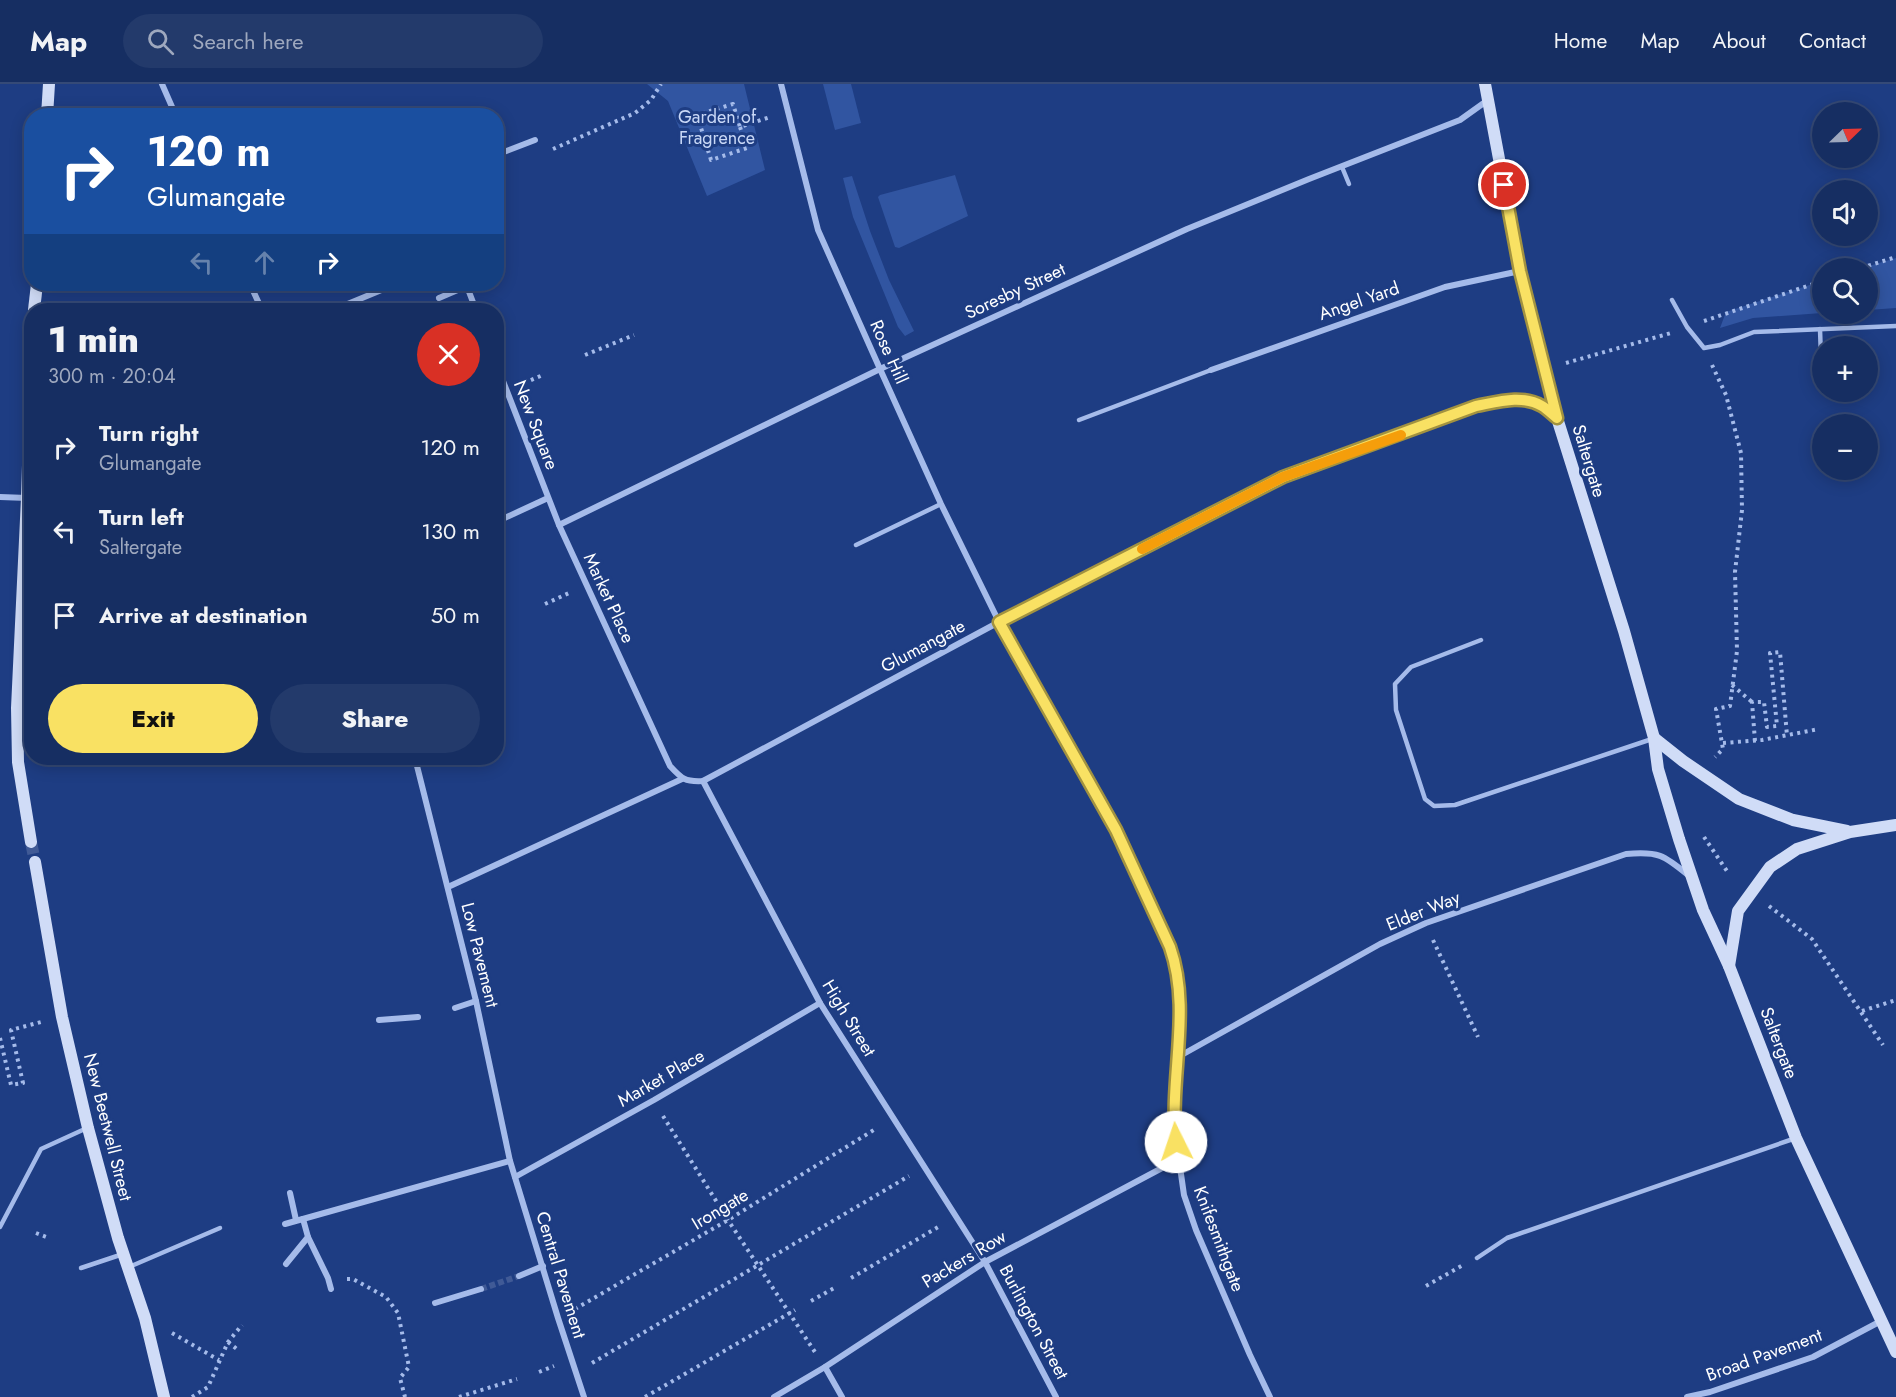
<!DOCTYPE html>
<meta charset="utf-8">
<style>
body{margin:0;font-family:Jost,sans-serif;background:#233a6b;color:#f1f3f6;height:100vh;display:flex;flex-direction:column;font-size:22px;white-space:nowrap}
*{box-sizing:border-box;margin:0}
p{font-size:20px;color:#9ea8be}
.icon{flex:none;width:33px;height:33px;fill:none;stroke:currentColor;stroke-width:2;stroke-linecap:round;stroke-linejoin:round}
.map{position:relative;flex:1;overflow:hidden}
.side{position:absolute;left:24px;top:219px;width:480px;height:462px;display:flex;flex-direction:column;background:#162e62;border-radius:24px;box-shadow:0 3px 15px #0003,0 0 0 2px #354a77}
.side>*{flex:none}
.banner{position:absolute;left:24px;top:24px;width:480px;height:183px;border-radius:24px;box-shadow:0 3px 15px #0003,0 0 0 2px #354a77;background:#1a4fa0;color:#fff;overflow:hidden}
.needle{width:39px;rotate:67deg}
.tools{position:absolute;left:1812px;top:18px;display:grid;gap:12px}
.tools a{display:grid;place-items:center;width:66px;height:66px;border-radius:50%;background:#162e62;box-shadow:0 3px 15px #0003,0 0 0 2px #354a77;font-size:30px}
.pin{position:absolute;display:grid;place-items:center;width:51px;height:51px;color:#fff;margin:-26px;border:3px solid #fff;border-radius:50%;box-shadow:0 2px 6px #0007}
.me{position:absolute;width:66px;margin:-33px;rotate:356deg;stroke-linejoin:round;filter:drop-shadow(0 0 4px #0008)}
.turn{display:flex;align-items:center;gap:21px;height:126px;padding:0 24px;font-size:27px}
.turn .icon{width:78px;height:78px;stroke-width:2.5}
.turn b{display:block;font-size:42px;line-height:51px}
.lanes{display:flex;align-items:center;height:57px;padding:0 24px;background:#0003;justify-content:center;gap:30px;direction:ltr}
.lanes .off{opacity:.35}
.round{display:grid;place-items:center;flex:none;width:63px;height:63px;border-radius:32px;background:#233a6b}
.head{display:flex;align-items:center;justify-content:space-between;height:102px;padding:0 24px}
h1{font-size:36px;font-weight:800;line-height:45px}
.cta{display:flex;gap:12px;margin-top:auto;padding:12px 24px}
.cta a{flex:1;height:69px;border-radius:36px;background:#f9e163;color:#111;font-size:24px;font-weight:800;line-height:69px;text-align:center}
.cta a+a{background:#233a6b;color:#f1f3f6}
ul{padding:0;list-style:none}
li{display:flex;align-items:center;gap:18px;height:84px;padding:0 24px}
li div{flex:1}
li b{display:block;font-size:22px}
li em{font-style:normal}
header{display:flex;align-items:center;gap:36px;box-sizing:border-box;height:84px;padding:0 30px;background:#162e62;border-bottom:2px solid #354a77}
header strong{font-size:28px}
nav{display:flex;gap:33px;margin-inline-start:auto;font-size:21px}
.search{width:420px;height:54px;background:#233a6b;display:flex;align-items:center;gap:15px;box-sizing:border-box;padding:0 21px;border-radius:33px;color:#9ea8be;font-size:22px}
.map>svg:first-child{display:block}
.green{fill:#3155a1}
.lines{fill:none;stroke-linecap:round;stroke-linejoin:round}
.street-tunnel{stroke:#405a96;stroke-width:6;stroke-dasharray:6 3;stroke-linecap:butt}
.secondary-tunnel{stroke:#405a96;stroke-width:12;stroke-dasharray:12 6;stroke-linecap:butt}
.path{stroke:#a5bbea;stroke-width:4;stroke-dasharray:3 4.5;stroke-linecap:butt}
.lane{stroke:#a5bbea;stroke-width:4.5}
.street{stroke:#a5bbea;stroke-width:6}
.secondary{stroke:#d0dcf7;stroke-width:12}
.route-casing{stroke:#a29240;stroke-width:15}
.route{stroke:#f9e163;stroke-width:10}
.slow{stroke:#f59e0b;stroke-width:10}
.labels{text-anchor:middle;stroke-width:6;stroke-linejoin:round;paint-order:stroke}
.park-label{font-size:18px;fill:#c9d8f7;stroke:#1e3d83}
.street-label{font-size:18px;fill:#fff;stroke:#1e3d83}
</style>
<header>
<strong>Map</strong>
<div class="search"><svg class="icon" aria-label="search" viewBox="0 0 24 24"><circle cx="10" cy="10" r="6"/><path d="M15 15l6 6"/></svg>Search here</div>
<nav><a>Home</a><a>Map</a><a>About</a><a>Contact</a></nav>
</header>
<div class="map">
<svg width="1896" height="1313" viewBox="0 0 1896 1313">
<rect width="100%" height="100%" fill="#1e3d83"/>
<g class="green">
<polygon points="647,0 744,0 765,86 707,112 668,17"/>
<polygon points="823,0 851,0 861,39 835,46"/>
<polygon points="955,91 968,132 899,164 895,163 878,113 880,111"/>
<polygon points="852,92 870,147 889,196 914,247 905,252 898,243 853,133 843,94"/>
<polygon points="1896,174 1896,224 1868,226 1868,184 1862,184"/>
<polygon points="1822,197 1822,229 1753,234 1720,244 1726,228"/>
</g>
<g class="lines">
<polyline class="street-tunnel" points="481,1205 519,1192"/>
<polyline class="secondary-tunnel" points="31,758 35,778"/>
<g class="path">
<polyline points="740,43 747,64 711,76 697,31 733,20 740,43 770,33"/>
<polyline points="553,65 635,29 651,16 661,0"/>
<polyline points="1861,184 1896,173"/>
<polyline points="1704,237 1822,197"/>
<polyline points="585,271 634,251"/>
<polyline points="1566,279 1671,249"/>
<polyline points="1712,281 1726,311 1741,369 1742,426 1735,488 1737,567 1730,622 1716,625 1723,665 1715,673"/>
<polyline points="524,299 543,291"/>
<polyline points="545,520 569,509"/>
<polyline points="1732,601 1752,618"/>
<polyline points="1755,657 1752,618 1764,618 1767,643 1777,642 1770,569 1780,568 1787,652"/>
<polyline points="1723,659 1762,656 1819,645"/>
<polyline points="1704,753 1729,790"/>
<polyline points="1769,822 1812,855 1883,961"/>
<polyline points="1433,856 1478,953"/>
<polyline points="1862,927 1896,916"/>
<polyline points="0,954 11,1001 23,999 11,946 41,938"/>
<polyline points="663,1032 728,1136 815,1268"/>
<polyline points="36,1149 49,1154"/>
<polyline points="851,1194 940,1142"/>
<polyline points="347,1195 353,1195 386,1213 398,1229 409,1283 400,1294 405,1313"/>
<polyline points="1426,1202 1463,1181"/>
<polyline points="811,1217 836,1203"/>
<polyline points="575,1225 728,1136 877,1044"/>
<polyline points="172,1249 219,1276"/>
<polyline points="228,1258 238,1266"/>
<polyline points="592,1279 909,1092"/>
<polyline points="539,1288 554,1282"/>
<polyline points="192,1313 208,1303 228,1258 242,1241"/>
<polyline points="459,1313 517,1295"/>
<polyline points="645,1313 795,1226"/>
</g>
<g class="lane">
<polyline points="1342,83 1349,100"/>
<polyline points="93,200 99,200"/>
<polyline points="1672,216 1687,243 1704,264 1720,261 1754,248 1896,242"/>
<polyline points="1820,245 1821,274"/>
<polyline points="1079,336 1211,286"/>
<polyline points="856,461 941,420"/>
<polyline points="1481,556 1411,583 1395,600 1396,626 1425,715 1434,722 1455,721 1652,655"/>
<polyline points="20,629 32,645"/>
<polyline points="77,674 81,675"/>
<polyline points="0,1143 41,1065 87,1044"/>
<polyline points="1477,1174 1507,1154 1796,1054"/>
<polyline points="129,1183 220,1144"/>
<polyline points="81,1184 123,1170"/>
</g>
<g class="street">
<polyline points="162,0 176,32"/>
<polyline points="781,0 818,146 880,285 941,420 999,538 1116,746 1170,863 1175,877 1180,925 1174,1041 1184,1111 1196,1146 1250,1271 1270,1313"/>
<polyline points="496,71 535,56"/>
<polyline points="250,200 262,226"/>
<polyline points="466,200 476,226"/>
<polyline points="439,214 467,202"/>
<polyline points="333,226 396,200"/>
<path d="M496,279L559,441L670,682C682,695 685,698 703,697L999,538L1283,394L1476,322C1508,316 1527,309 1554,332"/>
<polyline points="1211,286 1445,203 1520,187"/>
<polyline points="0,413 27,414"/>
<polyline points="496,438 548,414"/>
<polyline points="559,441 880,285 1187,145 1309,95 1460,36 1488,16"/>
<polyline points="415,674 476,917 510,1077 558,1234 584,1313"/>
<polyline points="703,697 820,919 985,1178 1056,1313"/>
<polyline points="448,803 682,695"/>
<polyline points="455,924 476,917"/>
<polyline points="379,936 418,933"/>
<path d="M1178,973L1380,860L1426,839L1626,770C1658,767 1664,771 1688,791"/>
<polyline points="515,1093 654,1016 820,919"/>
<polyline points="290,1109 296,1136"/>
<polyline points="285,1140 510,1077"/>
<polyline points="308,1153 328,1194 331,1205"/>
<polyline points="286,1180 308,1153 303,1135"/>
<polyline points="519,1192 543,1182"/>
<polyline points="435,1219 481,1205"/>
<polyline points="825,1283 842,1313"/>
<polyline points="774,1313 825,1283 985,1178 1179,1075"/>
<polyline points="1687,1313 1710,1308 1813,1273 1881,1237"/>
</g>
<g class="secondary">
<polyline points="1485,0 1520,187 1557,334 1624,547 1654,654 1658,685 1679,755 1703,826 1729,882 1796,1054 1896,1268"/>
<polyline points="47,32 49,0"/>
<polyline points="34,226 37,200"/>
<polyline points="1654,654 1683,677 1739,715 1793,736 1847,747"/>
<polyline points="31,758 18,678 17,624 27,414 32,251"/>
<polyline points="35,778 62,933 88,1044 118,1154 145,1234 164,1313"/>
<polyline points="1729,882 1738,827 1770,783 1797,765 1850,748 1896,741"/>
</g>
</g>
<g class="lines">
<defs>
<path id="route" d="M1176,1058C1169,993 1192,926 1170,863L1116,746L999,538L1283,393L1476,322C1497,318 1522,310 1542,322C1547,325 1552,330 1557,334L1520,187L1504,101"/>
</defs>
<use href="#route" class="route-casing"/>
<use href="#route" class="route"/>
<polyline class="slow" points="1142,465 1283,393 1401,351"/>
</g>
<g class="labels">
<g class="park-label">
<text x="717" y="39">Garden of<tspan x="717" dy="21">Fragrence</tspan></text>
</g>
<g class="street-label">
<text transform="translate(1015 207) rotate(-25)" y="6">Soresby Street</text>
<text transform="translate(1359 217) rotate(-19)" y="6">Angel Yard</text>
<text transform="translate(889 268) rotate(66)" y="6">Rose Hill</text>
<text transform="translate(536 341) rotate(69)" y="6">New Square</text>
<text transform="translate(1589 377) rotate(73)" y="6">Saltergate</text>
<text transform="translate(609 514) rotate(65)" y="6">Market Place</text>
<text transform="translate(923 562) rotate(-28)" y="6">Glumangate</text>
<text transform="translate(1423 827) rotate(-22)" y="6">Elder Way</text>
<text transform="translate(480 871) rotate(76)" y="6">Low Pavement</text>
<text transform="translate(849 934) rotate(59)" y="6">High Street</text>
<text transform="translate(1779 959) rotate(69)" y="6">Saltergate</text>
<text transform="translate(661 994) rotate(-30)" y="6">Market Place</text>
<text transform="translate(108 1043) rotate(76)" y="6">New Beetwell Street</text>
<text transform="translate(720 1125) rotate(-31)" y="6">Irongate</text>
<text transform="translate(1219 1155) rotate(69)" y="6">Knifesmithgate</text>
<text transform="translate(964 1175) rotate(-31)" y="6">Packers Row</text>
<text transform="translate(561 1191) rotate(73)" y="6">Central Pavement</text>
<text transform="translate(1034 1238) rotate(62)" y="6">Burlington Street</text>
<text transform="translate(1764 1271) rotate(-20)" y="6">Broad Pavement</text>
</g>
</g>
</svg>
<div class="tools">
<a><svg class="needle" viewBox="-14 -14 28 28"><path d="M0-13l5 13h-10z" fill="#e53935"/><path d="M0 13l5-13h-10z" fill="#9ea8be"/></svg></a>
<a><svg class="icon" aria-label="sound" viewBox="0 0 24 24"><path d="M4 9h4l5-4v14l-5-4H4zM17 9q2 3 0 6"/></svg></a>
<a><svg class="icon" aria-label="search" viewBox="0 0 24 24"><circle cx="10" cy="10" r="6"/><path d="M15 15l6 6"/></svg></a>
<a>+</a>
<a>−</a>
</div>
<div class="pin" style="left:1504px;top:101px;background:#d93025"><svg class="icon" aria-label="arrive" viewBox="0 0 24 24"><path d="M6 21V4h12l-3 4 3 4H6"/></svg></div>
<svg class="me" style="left:1176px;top:1058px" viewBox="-20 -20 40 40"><circle r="19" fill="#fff"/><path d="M0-13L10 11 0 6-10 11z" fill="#f9e163"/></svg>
<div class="banner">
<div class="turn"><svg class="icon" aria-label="right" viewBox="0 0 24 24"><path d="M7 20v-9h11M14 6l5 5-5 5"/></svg><div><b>120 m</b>Glumangate</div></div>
<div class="lanes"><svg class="icon off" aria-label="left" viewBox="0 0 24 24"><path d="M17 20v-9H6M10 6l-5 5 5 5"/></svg><svg class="icon off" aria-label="ahead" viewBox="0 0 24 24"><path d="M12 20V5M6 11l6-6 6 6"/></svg><svg class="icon" aria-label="right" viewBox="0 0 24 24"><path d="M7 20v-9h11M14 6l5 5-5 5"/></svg></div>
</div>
<section class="side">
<div class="head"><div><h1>1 min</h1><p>300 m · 20:04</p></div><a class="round" style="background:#d93025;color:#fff"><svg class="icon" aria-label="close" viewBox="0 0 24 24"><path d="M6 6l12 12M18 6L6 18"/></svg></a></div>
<ul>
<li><svg class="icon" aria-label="right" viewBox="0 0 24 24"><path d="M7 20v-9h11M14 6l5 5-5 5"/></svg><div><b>Turn right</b><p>Glumangate</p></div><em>120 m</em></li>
<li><svg class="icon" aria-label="left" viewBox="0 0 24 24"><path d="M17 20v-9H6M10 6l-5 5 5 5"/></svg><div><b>Turn left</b><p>Saltergate</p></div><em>130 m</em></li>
<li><svg class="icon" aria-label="arrive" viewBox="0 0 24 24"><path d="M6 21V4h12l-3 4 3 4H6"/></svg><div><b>Arrive at destination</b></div><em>50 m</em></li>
</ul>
<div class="cta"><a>Exit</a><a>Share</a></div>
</section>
</div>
